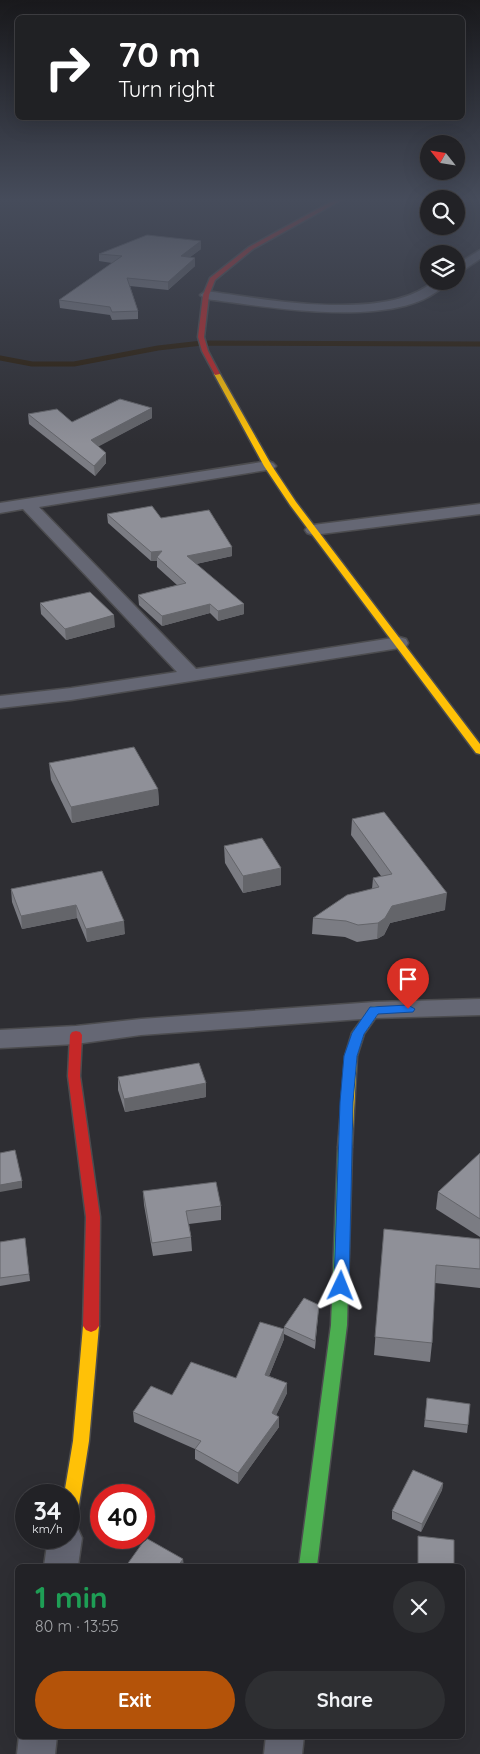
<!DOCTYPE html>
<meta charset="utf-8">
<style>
body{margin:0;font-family:Quicksand,sans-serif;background:#2e2f32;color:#f1f3f6;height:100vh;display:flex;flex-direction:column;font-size:19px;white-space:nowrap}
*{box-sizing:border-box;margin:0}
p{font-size:16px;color:#a2a4a7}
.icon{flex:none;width:28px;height:28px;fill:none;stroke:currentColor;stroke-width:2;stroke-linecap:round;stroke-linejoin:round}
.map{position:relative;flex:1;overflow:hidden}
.drawer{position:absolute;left:15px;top:1564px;width:450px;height:175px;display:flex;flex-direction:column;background:#222226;border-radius:8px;box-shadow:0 5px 20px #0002,0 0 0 1px #3f3f43}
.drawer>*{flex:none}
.guide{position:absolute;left:15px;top:15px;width:450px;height:105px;border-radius:8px;box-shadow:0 5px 20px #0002,0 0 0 1px #3f3f43;background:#202124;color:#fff;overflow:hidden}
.needle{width:32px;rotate:300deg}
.controls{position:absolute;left:420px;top:135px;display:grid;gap:10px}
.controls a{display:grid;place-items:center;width:45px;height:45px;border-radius:50%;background:#222226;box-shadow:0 5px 20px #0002,0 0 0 1px #3f3f43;font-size:25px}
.speed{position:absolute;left:15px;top:1484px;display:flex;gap:10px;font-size:25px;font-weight:700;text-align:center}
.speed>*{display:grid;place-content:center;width:65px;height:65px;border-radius:50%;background:#222226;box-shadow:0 5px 20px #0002,0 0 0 1px #3f3f43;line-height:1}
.speed small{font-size:12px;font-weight:400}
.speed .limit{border:8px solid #d22;background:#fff;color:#111}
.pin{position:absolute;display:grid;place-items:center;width:42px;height:42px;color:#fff;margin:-51px -21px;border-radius:50% 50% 50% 0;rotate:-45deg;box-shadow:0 0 5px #0007}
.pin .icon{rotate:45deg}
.me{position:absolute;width:55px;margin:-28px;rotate:2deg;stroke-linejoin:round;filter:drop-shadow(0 0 4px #0008)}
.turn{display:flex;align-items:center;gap:18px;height:105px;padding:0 20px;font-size:22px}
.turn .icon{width:65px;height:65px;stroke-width:2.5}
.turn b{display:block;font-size:35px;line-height:42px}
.round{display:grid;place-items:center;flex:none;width:52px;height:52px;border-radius:26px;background:#2e2f32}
.overview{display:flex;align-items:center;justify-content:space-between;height:85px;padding:0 20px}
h1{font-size:30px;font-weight:700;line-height:38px;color:#1e9e55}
.button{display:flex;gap:10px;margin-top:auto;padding:10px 20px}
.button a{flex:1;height:58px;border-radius:30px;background:#b45309;color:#fff;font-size:20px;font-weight:700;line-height:58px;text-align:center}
.button a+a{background:#2e2f32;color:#f1f3f6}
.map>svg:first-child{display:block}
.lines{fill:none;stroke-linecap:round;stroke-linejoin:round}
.stream{stroke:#2b1d09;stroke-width:5}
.street-casing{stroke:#4c4c4f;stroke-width:3}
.fast-casing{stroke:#4c4c4f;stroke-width:3}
.slow-casing{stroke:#4c4c4f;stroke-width:3}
.jam-casing{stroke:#4c4c4f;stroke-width:3}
.street{fill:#656774;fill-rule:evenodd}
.fast{fill:#4caf50;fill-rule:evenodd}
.slow{fill:#ffc107;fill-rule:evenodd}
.jam{fill:#c62828;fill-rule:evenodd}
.wall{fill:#7b7c83}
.shaded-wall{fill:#64656a}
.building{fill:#8f9098;stroke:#64656a}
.route{fill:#1a73e8;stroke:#114b97}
</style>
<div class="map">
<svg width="480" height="1754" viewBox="0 0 480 1754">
<rect width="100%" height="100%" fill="#2e2e33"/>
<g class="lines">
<polyline class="stream" points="0,358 32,364 74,364 158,348 202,343 480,344"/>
<defs>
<g id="street">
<polygon points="480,250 480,259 456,275 456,265"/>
<path d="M434,281H448C407,333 264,306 206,299L200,295L206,291C266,299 386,323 434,281Z"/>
<polygon points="268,461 273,463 276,466 273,469 39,507 196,669 399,637 406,639 408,643 406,647 71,700 0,708 0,696 71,688 177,672 23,509 0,513 0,503"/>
<polygon points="480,504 480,514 313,535 307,533 305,530 307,527 313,525"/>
<polygon points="480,999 480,1015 375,1018 141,1035 76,1044 0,1048 0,1030 76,1026 141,1019 375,1002"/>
<polygon points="69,1524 77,1527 82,1538 78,1566 44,1566 48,1538 69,1538"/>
<polygon points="19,1736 57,1736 55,1754 17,1754"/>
<polygon points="266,1736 304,1736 302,1754 264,1754"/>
</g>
<polygon id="fast" points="345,1142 350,1144 352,1147 347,1325 317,1566 299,1566 331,1325 338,1147 340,1144"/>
<g id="slow">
<polygon points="215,373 220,374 272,466 296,502 480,744 480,754 476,753 290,505 264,466 214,374"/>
<polygon points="375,1006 379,1007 381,1010 364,1034 357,1056 352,1147 350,1150 345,1152 340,1150 338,1147 345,1056 352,1033 371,1007"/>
<polygon points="91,1320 96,1322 99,1326 89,1441 77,1517 75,1522 69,1525 69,1495 64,1495 73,1441 83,1326 86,1322"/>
</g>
<g id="jam">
<polygon points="338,198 345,198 253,249 215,280 209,295 204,337 208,351 220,374 215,375 202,351 198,337 203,295 210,278 249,247"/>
<polygon points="76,1031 80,1032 82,1035 80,1076 100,1217 99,1326 96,1330 91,1332 86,1330 83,1326 86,1217 68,1076 70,1035 72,1032"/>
</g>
</defs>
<use href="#street" class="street-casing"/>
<use href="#fast" class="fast-casing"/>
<use href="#slow" class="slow-casing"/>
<use href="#jam" class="jam-casing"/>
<use href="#street" class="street"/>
<use href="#fast" class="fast"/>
<use href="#slow" class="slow"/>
<use href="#jam" class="jam"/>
</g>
<g class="wall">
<polygon points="201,249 190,257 195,258 195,266 168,290 130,286 138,311 138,319 112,320 110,315 60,308 59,300 112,263 99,261 99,254"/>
<polygon points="28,414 72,422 152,418 98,446 106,463 95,476 29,424"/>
<polygon points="107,514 161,518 232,547 232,556 196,564 244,604 244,614 218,621 210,613 162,626 139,605 138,595 177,585 157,567 157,561 151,561 108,523"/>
<polygon points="40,603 115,627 66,640 41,614"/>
<polygon points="49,763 158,789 159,805 72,823 51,780"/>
<polygon points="352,819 445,910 390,923 384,935 377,939 357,942 345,937 312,934 313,918 372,889 373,878 381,876 351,835"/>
<polygon points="224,846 281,868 281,885 243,893 225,863"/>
<polygon points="102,871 125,934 87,942 77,918 22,929 12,902 11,889"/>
<polygon points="118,1077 206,1083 206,1097 125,1112 118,1090"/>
<polygon points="480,1153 480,1237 436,1209 438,1192"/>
<polygon points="143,1191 221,1206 221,1220 189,1224 191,1237 192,1251 153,1256 144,1205"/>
<polygon points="384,1229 480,1239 480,1288 435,1283 432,1343 430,1362 374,1355"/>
<polygon points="25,1238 30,1281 0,1286 0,1242"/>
<polygon points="319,1305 315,1349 284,1334 284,1327"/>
<polygon points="284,1329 284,1339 269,1376 287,1383 287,1393 276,1415 279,1417 279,1427 238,1484 195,1459 195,1449 134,1422 133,1412 172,1395 236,1378"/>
<polygon points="427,1398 468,1425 467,1433 424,1427"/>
<polygon points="443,1483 442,1490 421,1532 392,1519 392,1511"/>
</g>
<g class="shaded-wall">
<polygon points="201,241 201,249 181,264 181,256"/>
<polygon points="195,258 195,266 168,290 168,282"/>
<polygon points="152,408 152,418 92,450 91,440"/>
<polygon points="106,453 106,463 95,476 94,466"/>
<polygon points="232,547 232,556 187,566 187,556"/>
<polygon points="162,551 157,557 157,561 151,561 151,552"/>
<polygon points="210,604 210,613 162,626 162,616"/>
<polygon points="244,604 244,614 218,621 218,611"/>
<polygon points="114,615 115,627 66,640 65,629"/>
<polygon points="158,789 159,805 72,823 71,807"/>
<polygon points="281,868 281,885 243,893 243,876"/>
<polygon points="447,893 445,910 390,923 384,935 377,939 378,923 392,906"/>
<polygon points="76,905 77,918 22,929 21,916"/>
<polygon points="124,921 125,934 87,942 86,929"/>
<polygon points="206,1083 206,1097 125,1112 124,1099"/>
<polygon points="22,1181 22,1188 0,1192 0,1185"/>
<polygon points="284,1329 284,1339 265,1386 265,1375"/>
<polygon points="287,1383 287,1393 272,1424 272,1413"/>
<polygon points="279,1417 279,1427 238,1484 238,1473"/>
<polygon points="443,1483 442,1490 421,1532 422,1524"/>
<polygon points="183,1559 184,1566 178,1566"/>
</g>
<g class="building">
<polygon points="147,235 201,241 181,256 195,258 168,282 127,278 138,311 112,312 110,307 59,300 122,256 99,254"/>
<polygon points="120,399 152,408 91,440 106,453 94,466 28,414 57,409 72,422"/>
<polygon points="152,506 161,518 209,510 232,547 187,556 244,604 218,611 210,604 162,616 138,595 186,583 157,557 162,551 151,552 107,514"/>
<polygon points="90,592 114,615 65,629 40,603"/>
<polygon points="134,747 158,789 71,807 49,763"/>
<polygon points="384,812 447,893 392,906 385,918 378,923 358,925 346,921 313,918 347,895 379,887 373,878 392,874 352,819"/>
<polygon points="262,838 281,868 243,876 224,846"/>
<polygon points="102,871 124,921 86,929 76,905 21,916 11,889"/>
<polygon points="199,1063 206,1083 124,1099 118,1077"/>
<polygon points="15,1150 22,1181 0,1185 0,1153"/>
<polygon points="480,1153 480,1219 438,1192"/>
<polygon points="216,1182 221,1206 186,1211 191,1237 152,1243 143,1191"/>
<polygon points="384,1229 480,1239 480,1269 436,1265 432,1343 375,1337"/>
<polygon points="25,1238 29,1274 0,1278 0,1242"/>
<polygon points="304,1298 319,1305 315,1341 284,1327"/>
<polygon points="260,1322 284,1329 265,1375 287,1383 272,1413 279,1417 238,1473 195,1449 201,1441 133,1412 151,1386 172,1395 191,1362 236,1378"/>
<polygon points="427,1398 470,1404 468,1425 425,1420"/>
<polygon points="413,1470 443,1483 422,1524 392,1511"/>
<polygon points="418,1536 454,1540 454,1566 418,1566"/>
<polygon points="146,1538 183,1559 178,1566 126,1566"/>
</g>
<linearGradient id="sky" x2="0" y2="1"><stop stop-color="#19191c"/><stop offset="0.45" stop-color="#464c5b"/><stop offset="1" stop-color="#464c5b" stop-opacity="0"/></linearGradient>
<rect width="480" height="444" fill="url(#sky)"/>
<polygon class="route" points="408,1005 415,1009 413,1012 378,1014 364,1034 357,1056 353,1102 349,1286 346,1290 341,1292 336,1290 334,1286 340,1102 344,1056 352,1033 370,1007"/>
</svg>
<div class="controls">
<a><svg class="needle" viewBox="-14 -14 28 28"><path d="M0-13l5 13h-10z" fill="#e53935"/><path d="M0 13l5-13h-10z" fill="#a2a4a7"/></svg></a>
<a><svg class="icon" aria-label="search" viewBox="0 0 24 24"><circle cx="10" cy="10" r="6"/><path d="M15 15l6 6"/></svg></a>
<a><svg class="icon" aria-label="layers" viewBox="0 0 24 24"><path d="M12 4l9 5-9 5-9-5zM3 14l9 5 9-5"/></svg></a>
</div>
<div class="speed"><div>34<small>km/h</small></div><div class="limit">40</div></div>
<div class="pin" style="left:408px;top:1009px;background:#d93025"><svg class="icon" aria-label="arrive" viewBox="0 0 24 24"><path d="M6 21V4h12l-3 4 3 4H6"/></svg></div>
<svg class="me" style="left:341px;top:1286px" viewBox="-20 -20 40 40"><path d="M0-17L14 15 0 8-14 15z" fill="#1a73e8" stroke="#fff" stroke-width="4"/></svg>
<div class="guide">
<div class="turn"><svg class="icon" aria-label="right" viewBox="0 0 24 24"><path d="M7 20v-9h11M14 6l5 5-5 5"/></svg><div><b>70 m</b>Turn right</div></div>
</div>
<section class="drawer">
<div class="overview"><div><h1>1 min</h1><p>80 m · 13:55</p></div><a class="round"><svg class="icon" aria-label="close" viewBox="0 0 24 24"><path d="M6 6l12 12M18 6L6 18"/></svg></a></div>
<div class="button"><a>Exit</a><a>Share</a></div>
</section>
</div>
